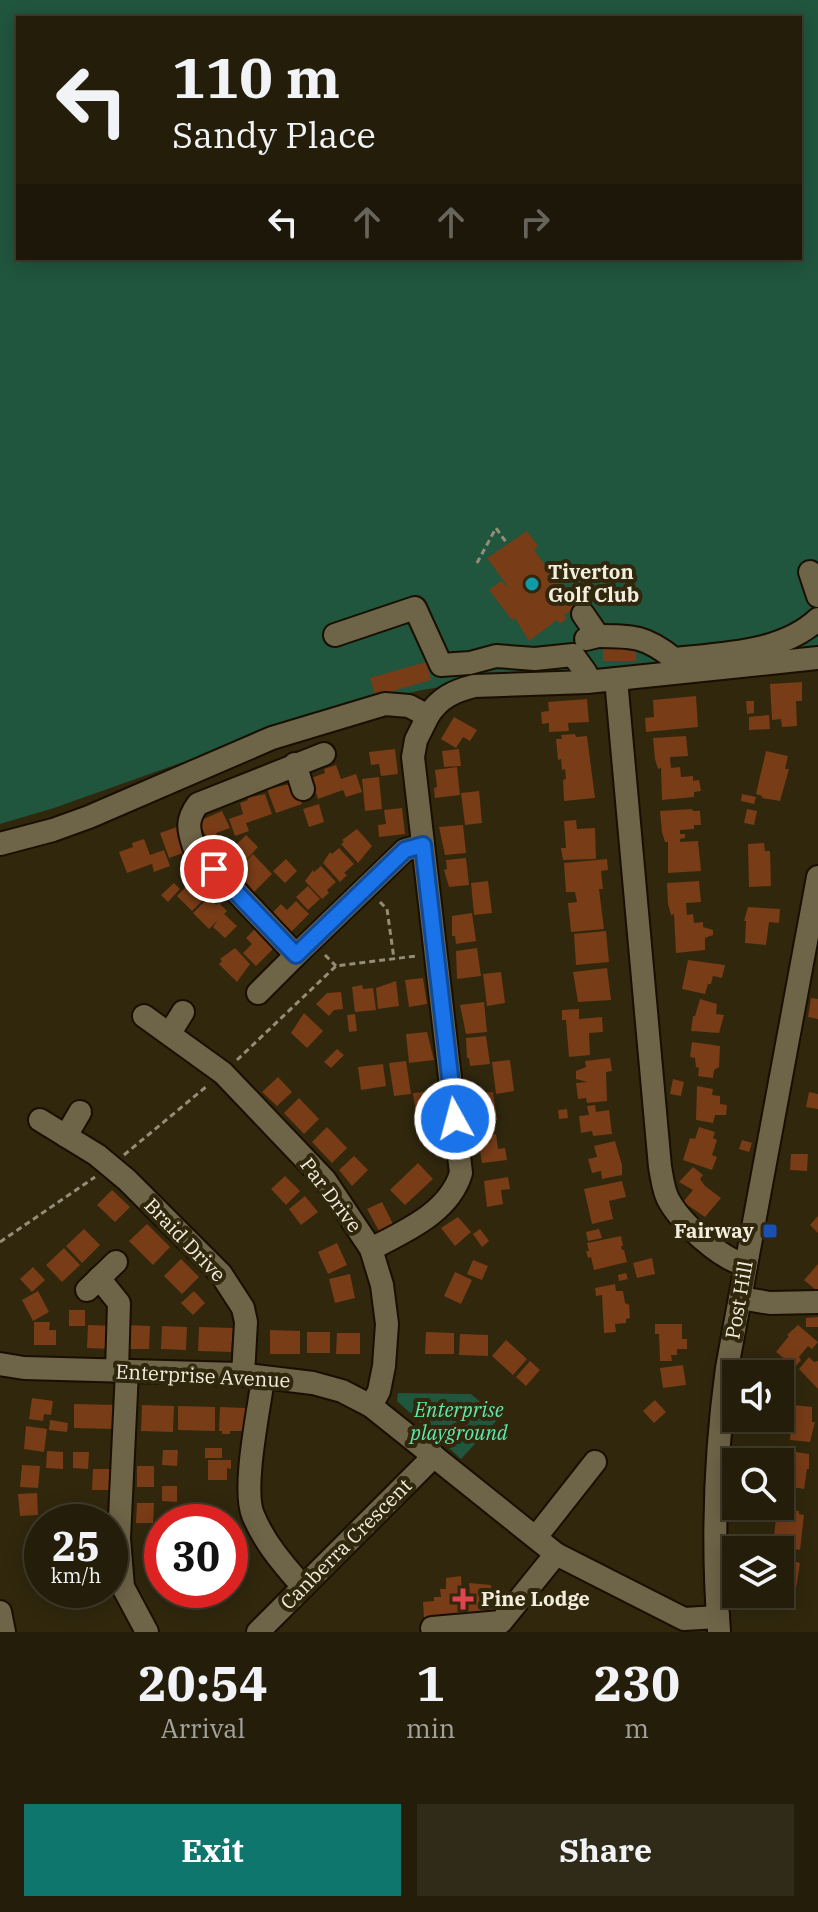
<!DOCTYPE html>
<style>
body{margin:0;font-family:"IBM Plex Serif",serif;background:#302a18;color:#f1f3f6;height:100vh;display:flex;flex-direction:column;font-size:30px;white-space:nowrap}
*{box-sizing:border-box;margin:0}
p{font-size:26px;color:#a3a29c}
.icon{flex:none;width:44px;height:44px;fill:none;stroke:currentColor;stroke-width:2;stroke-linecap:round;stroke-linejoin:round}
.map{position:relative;height:1632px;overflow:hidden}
.panel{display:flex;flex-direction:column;background:#241d0a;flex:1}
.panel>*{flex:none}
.hud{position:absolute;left:16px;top:16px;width:786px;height:244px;border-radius:0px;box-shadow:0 4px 20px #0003,0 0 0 2px #413b2b;background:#241d0a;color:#f1f3f6;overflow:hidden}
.fabs{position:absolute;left:722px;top:1360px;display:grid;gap:16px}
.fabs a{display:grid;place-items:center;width:72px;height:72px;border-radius:0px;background:#241d0a;box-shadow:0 4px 20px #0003,0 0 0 2px #413b2b;font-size:40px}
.speed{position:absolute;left:24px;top:1504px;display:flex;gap:16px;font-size:40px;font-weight:700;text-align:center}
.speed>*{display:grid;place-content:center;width:104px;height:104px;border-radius:50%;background:#241d0a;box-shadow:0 4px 20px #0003,0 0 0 2px #413b2b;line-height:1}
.speed small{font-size:20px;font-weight:400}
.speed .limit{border:12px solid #d22;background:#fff;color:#111}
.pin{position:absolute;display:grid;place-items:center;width:68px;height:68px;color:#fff;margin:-34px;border:4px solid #fff;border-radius:50%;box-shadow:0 2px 8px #0007}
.me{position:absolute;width:88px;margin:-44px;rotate:353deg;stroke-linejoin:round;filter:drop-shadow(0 0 6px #0008)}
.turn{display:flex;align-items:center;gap:28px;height:168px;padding:0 24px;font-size:36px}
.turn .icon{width:104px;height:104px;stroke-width:2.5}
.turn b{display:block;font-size:56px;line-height:68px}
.lanes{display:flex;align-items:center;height:76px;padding:0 24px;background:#0003;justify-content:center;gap:40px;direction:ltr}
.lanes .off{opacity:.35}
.eta{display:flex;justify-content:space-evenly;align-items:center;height:136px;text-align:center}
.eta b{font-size:48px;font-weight:700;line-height:56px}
.cta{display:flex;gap:16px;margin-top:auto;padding:16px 24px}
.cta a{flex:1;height:92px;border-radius:0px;background:#0f766e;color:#fff;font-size:32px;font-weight:700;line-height:92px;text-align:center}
.cta a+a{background:#302a18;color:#f1f3f6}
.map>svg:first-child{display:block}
.green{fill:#20553e;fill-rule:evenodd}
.building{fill:#783c17}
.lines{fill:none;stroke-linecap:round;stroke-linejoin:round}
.minor-casing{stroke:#180f00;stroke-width:26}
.path{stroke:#948d78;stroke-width:3;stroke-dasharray:6 4;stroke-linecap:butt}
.minor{stroke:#6e6448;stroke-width:22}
.route-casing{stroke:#114b97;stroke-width:20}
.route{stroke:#1a73e8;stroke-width:14}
.culture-dot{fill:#0f9aa8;stroke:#30270d;stroke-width:3}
.transit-dot{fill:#1a4fb4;stroke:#30270d;stroke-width:3}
.health-dot{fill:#e0444e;stroke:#30270d;stroke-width:3}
.labels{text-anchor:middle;stroke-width:8;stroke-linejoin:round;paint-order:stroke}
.poi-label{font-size:20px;font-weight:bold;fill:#f2eddd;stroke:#30270d;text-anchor:start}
.street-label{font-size:20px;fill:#f2eddd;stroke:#30270d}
.park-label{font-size:20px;font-style:italic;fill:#5cebae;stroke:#30270d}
</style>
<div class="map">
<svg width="818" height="1632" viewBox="0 0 818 1632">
<rect width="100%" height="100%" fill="#30270d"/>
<g class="green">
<path d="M0,0H818V651L484,680L422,690L307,718L54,808L0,824ZM18,18H800V258H18Z"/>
<polygon points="398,1393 471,1394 499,1418 461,1459 397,1401"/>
</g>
<g class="building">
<polygon points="527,531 538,546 534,550 576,607 564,615 567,618 560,624 557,620 529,641 515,618 512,620 489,590 501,581 509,588 487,558"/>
<polygon points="603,640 636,641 636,661 603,661"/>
<polygon points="426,662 431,680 375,696 370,678"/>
<polygon points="802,682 802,701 796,701 797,726 782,727 781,719 772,720 770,684"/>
<polygon points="696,696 698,727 646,732 645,718 654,717 653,700"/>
<polygon points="587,699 589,722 568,723 569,731 549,732 549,723 542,724 541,712 549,711 548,702"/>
<polygon points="746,701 754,701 754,713 747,714"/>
<polygon points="769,715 770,729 749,730 749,717"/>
<polygon points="454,717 477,730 470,741 463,737 456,748 441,739"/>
<polygon points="575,734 576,737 587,736 595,798 564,801 563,780 566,779 565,769 562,770 561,759 558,760 556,739 562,739 561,735"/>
<polygon points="686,736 688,756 670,757 671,768 680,767 681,777 693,776 693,781 699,780 701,791 694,792 694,797 662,800 661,768 658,769 655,759 653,738"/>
<polygon points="395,749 398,774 381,776 379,764 371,765 369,752"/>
<polygon points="459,749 461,766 444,767 442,751"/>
<polygon points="766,751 788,756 785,769 789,769 780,801 762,798 762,796 756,794"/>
<polygon points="336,765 341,779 356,774 362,792 346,797 343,790 318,799 311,778 325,773 324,769"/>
<polygon points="457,767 460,795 435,798 434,788 437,787 435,770"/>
<polygon points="379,777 382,809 365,811 362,779"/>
<polygon points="295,783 302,804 276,813 267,789"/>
<polygon points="479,791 482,823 465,825 461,793"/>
<polygon points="265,794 272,814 246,823 249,831 235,836 229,819 243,814 240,803 248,800 247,798"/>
<polygon points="742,794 756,797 754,804 741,801"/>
<polygon points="319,804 324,822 309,827 303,809"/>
<polygon points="402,808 405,834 379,837 378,825 386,824 384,810"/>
<polygon points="692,809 693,811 700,811 701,825 694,825 694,829 680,830 680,834 685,834 685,838 680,839 680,842 698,841 701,871 668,873 668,842 665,842 662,832 660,811"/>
<polygon points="747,809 757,811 754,825 744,823"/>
<polygon points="222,811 230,828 216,833 220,841 210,846 199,821"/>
<polygon points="576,820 577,829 595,828 596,859 563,860 561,848 566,848 564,821"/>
<polygon points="463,825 466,853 445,855 439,827"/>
<polygon points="177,827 186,852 169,858 160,833"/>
<polygon points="357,829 372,846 358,863 341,844 344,842 342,840"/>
<polygon points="246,835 258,847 246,860 234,847"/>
<polygon points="144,839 150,855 164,850 170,866 154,872 152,864 127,873 119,852 133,847 132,843"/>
<polygon points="764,843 765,851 770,851 771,886 749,887 748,844"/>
<polygon points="339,848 354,864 344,873 347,875 340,882 323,863 330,852 332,854"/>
<polygon points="253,854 272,874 254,892 237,870"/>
<polygon points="466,858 469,885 449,887 444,870 447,869 446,860"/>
<polygon points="286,859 297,871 285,883 273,871"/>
<polygon points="607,859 608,870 601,871 603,889 599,889 604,929 571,932 568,903 577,902 575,892 566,892 564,863"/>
<polygon points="321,866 336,882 327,890 329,893 322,899 305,881 313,870 314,872"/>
<polygon points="194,879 207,896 192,911 177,896"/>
<polygon points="488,881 492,913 474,915 471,883"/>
<polygon points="699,881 701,902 686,903 687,915 693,914 694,923 703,922 703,927 713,930 713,935 705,938 705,950 676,953 674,914 671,915 668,904 667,883"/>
<polygon points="174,883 180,889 168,902 161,895"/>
<polygon points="308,886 320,899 308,910 296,897"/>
<polygon points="209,897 216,905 219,903 227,911 224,914 237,926 225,938 213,927 218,920 209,929 193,913"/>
<polygon points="296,901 309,914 291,932 272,913 281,904 287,910"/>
<polygon points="748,907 780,909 779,923 769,922 766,945 745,943 746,921 744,921"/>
<polygon points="472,913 476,941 456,944 455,936 452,936 452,916"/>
<polygon points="255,929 274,948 256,966 243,953 252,944 246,938"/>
<polygon points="606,931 609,962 576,965 574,934"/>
<polygon points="235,948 250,964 237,982 219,964 222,961 220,959"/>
<polygon points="477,948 481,976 457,979 456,951"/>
<polygon points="688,960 725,965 722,978 713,976 711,984 708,984 705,994 682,989"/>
<polygon points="607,968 611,1000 578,1002 573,972"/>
<polygon points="501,972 505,1003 487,1006 483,974"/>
<polygon points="423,978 427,1004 409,1007 405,980"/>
<polygon points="396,981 399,1006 378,1009 376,988"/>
<polygon points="362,985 363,989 373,988 376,1010 355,1012 352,987"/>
<polygon points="341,992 343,1009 334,1010 329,1016 316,1004 327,993"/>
<polygon points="811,998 818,999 818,1019 808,1017"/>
<polygon points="700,999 717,1004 716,1014 724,1015 719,1033 691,1031 693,1016 695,1016"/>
<polygon points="484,1002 487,1032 466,1034 460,1005"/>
<polygon points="579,1009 579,1019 602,1017 603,1032 589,1033 590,1055 569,1057 566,1020 562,1020 562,1010"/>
<polygon points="304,1013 323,1031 307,1048 291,1033"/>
<polygon points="355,1014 357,1031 349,1032 347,1015"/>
<polygon points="427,1032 434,1060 409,1063 406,1034"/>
<polygon points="486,1036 490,1064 470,1066 469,1058 467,1058 466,1038"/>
<polygon points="692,1042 720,1046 719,1067 714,1070 713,1078 698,1076 699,1068 696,1067 695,1058 690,1057"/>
<polygon points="337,1049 344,1055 331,1068 324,1062"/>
<polygon points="610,1058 612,1071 606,1072 607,1101 587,1103 586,1098 578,1099 576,1083 587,1082 576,1079 576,1071 586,1067 585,1061"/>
<polygon points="510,1060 514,1091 496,1094 492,1062"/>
<polygon points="406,1061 411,1094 394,1096 389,1063"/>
<polygon points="383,1064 386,1086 361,1090 358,1067"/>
<polygon points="278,1077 292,1092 277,1106 262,1092"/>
<polygon points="673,1079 684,1082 681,1096 670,1094"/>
<polygon points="697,1086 713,1089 712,1095 720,1096 720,1104 727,1105 726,1115 715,1115 713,1123 696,1120"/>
<polygon points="437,1091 437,1119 417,1121 413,1093"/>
<polygon points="493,1092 497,1120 476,1123 475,1114 473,1114 473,1094"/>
<polygon points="809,1092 818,1094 818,1109 806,1107"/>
<polygon points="299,1098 319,1119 304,1134 284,1113"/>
<polygon points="595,1105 596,1112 609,1110 612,1134 593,1136 592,1131 581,1133 579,1116 589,1115 587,1106"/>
<polygon points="567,1109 568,1118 559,1119 558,1110"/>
<polygon points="442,1121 447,1143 423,1146 420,1124"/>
<polygon points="327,1127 347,1148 332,1163 312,1142"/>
<polygon points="699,1127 715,1132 713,1138 717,1140 712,1155 717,1157 712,1170 683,1160 690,1138 695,1139"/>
<polygon points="496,1134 498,1149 505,1148 507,1160 482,1163 478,1137"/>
<polygon points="742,1140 752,1143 749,1152 739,1149"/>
<polygon points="615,1141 622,1165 622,1175 602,1179 601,1171 592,1173 588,1159 597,1157 594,1146"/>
<polygon points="791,1154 808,1154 807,1171 790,1170"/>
<polygon points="354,1156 368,1170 352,1186 339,1170"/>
<polygon points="418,1163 433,1179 405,1205 390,1190"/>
<polygon points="693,1167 703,1175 700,1179 705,1186 721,1198 705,1217 683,1202 693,1190 679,1182"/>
<polygon points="285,1176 300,1191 286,1205 271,1189"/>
<polygon points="508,1177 510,1189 501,1190 503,1204 487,1207 484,1181"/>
<polygon points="622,1181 626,1197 609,1201 613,1219 592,1224 584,1189"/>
<polygon points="112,1190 130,1207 115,1222 97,1205"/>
<polygon points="305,1196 318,1212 301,1225 289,1209"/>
<polygon points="382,1202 393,1224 379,1231 367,1209"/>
<polygon points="818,1216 818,1233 810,1225"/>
<polygon points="458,1217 471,1232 455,1246 441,1228"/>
<polygon points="147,1224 170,1247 153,1265 129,1241"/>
<polygon points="84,1229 100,1245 82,1263 66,1246"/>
<polygon points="480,1229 489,1241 482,1247 473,1234"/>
<polygon points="599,1229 602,1238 588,1241 586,1232"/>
<polygon points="621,1236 623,1246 621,1246 622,1250 624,1250 627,1262 594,1270 591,1257 588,1258 586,1251 589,1251 587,1243"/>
<polygon points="337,1243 347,1265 328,1274 318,1252"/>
<polygon points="64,1248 80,1265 62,1282 46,1265"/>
<polygon points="652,1258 655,1274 637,1278 633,1263"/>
<polygon points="181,1259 199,1277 182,1294 164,1276"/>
<polygon points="473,1260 488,1266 482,1280 467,1274"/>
<polygon points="818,1264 818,1290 817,1291 804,1280"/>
<polygon points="33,1267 45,1280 32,1292 20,1279"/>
<polygon points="455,1272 472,1280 461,1304 444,1296"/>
<polygon points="626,1273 628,1279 619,1281 618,1275"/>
<polygon points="350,1274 355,1298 335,1303 329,1279"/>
<polygon points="615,1284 616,1291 623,1291 625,1303 629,1305 630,1318 626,1319 626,1323 615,1324 616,1332 604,1333 602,1295 596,1296 595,1288"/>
<polygon points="38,1291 49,1312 33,1321 22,1300"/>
<polygon points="194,1291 205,1303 193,1315 181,1303"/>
<rect x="69" y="1310" width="16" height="16"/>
<polygon points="818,1317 818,1327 806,1327 806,1318"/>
<polygon points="34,1322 50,1322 49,1330 56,1330 56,1345 34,1345"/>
<polygon points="655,1324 682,1324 682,1339 687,1339 687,1349 677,1349 677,1355 671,1355 672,1361 660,1361 659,1334 655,1334"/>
<polygon points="88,1325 113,1326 112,1349 87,1348"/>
<polygon points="125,1325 150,1326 149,1349 125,1349"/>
<polygon points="798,1325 818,1342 812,1349 808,1346 799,1357 801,1360 795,1367 776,1352 789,1336 787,1335"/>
<polygon points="162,1326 187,1327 186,1350 161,1349"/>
<polygon points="199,1327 233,1328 231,1352 198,1351"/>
<polygon points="270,1330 300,1331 300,1354 270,1354"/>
<rect x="307" y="1332" width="23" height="21"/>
<polygon points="426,1332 454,1333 454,1354 425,1354"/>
<polygon points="337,1333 360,1333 360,1354 336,1354"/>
<polygon points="460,1334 488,1335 488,1356 459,1355"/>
<polygon points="506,1340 527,1359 513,1375 492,1356"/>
<polygon points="809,1357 814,1362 818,1361 818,1389 799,1369"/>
<polygon points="530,1361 540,1370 526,1386 516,1377"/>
<polygon points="683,1365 686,1385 663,1388 660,1368"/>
<polygon points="32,1398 53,1401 51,1415 44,1414 43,1421 29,1419"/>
<polygon points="655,1400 666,1412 654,1423 643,1411"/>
<polygon points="74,1404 117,1405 116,1429 74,1428"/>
<polygon points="142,1405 174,1406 173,1432 141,1431"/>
<polygon points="793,1405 812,1407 812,1422 815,1422 810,1442 790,1440"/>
<polygon points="178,1406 215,1407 215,1431 178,1430"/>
<polygon points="220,1407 245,1408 245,1431 230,1431 230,1434 222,1434 222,1431 219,1431"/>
<polygon points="50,1420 68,1423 67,1432 49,1430"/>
<polygon points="26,1426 47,1429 44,1452 24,1449"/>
<rect x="205" y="1448" width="17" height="10"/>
<polygon points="163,1450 178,1450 177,1466 162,1465"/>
<polygon points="47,1451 63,1452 63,1469 46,1468"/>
<polygon points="789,1451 809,1454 809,1469 807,1469 804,1489 792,1487 792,1482 785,1481"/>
<polygon points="73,1452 89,1452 88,1469 73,1468"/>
<polygon points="208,1460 231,1460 231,1469 227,1468 227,1480 208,1480"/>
<polygon points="22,1465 40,1466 38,1488 20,1487"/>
<rect x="137" y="1466" width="17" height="21"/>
<polygon points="93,1469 113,1469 110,1490 92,1490"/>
<polygon points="162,1486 177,1486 177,1502 162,1501"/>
<polygon points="37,1493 38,1515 20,1516 18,1494"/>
<polygon points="137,1503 154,1503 153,1523 136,1523"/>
<polygon points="777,1509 799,1511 799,1514 804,1515 800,1550 773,1546"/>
<polygon points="782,1558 800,1563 793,1608 782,1606"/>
<polygon points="461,1576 462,1595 470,1595 469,1583 491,1585 493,1614 424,1618 423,1602 434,1601 434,1597 441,1597 440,1589 446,1589 446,1578"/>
</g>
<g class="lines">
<defs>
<g id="minor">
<polyline points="810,572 818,596"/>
<polyline points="583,614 598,636 586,639"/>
<polyline points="335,635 415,608 441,665 470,663 496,656 535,659 573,655 586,673 587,682"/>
<path d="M598,636C633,636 646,636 674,659C722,654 782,653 818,619"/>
<path d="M616,679L660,1167C662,1177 663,1189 668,1199C680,1222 720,1259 746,1265"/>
<path d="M324,754L198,804C186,820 188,829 194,847L296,955L405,850L423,845"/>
<polyline points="295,764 303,789"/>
<path d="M0,844L53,830L89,817L272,738L385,704L409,706L428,716C439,698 454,691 474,686L587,682L818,658"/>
<polyline points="258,993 296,955"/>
<polyline points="144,1016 223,1073 325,1180 371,1249 382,1285 387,1324 384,1366 379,1391 371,1406"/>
<polyline points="170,1033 183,1012"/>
<polyline points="40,1120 97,1155 127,1180 221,1274 243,1308 246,1322 243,1375"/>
<polyline points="66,1136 80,1112"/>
<path d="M371,1249C405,1231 449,1213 461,1173L413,757L416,740L428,716"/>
<polyline points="99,1278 119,1303 117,1371"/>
<polyline points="87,1290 116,1262"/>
<polyline points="740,1298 770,1303 818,1302"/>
<polyline points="0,1364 24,1368 238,1374 313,1383 342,1391 371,1406 556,1554 684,1619 718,1617"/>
<polyline points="127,1371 119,1538 123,1587 147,1632"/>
<path d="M263,1378C259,1410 242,1488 253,1515C265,1544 284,1565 303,1587"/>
<polyline points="536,1537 595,1462"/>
<polyline points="0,1612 4,1632"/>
<polyline points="432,1628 501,1622 556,1554"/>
<path d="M719,1631C712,1542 715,1456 727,1368L818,877"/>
<polyline points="258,1632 434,1456"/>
</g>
</defs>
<use href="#minor" class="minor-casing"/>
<g class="path">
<polyline points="477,563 496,528 506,542"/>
<polyline points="380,902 387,909 394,959"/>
<polyline points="325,955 336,966"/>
<polyline points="237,1060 336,966 416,956"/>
<polyline points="124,1155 207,1086"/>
<polyline points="0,1242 95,1177"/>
</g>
<use href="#minor" class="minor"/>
</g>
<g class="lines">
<defs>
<polyline id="route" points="214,869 296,955 405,850 423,845 455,1119"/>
</defs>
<use href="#route" class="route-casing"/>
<use href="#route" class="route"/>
</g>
<circle class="culture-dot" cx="532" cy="584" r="8"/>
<rect class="transit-dot" x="762" y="1223" width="16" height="16" rx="4"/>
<path class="health-dot" d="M459 1587h8v8h8v8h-8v8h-8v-8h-8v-8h8z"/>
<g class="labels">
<g class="poi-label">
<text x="548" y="579">Tiverton<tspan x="548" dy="23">Golf Club</tspan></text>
<text x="754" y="1238" text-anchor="end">Fairway</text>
<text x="481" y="1606">Pine Lodge</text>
</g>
<g class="street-label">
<text transform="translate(331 1195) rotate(53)" y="7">Par Drive</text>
<text transform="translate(185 1240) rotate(46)" y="7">Braid Drive</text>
<text transform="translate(739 1300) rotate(-80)" y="7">Post Hill</text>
<text transform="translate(203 1376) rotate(3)" y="7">Enterprise Avenue</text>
<text transform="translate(346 1544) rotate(-45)" y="7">Canberra Crescent</text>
</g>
<g class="park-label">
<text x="459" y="1417">Enterprise<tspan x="459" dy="23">playground</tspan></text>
</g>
</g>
</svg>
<div class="fabs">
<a><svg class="icon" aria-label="sound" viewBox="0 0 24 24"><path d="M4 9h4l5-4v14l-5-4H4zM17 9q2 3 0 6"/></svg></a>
<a><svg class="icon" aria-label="search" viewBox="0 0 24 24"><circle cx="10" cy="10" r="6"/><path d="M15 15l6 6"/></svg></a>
<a><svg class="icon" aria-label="layers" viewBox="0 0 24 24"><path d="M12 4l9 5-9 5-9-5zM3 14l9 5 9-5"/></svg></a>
</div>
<div class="speed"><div>25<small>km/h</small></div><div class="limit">30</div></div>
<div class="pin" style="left:214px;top:869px;background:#d93025"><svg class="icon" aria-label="arrive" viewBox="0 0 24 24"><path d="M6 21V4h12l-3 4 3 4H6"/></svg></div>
<svg class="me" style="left:455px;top:1119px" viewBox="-20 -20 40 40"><circle r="17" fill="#1a73e8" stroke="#fff" stroke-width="3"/><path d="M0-11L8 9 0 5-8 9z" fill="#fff"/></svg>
<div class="hud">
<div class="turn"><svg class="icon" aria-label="left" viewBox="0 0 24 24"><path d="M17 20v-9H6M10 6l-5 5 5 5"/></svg><div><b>110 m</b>Sandy Place</div></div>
<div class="lanes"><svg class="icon" aria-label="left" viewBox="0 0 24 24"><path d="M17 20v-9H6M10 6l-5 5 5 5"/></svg><svg class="icon off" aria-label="ahead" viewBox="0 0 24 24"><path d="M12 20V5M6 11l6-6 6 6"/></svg><svg class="icon off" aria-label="ahead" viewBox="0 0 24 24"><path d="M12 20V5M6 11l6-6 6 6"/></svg><svg class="icon off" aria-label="right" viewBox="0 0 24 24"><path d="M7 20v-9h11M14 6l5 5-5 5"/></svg></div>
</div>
</div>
<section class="panel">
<div class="eta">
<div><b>20:54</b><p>Arrival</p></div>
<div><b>1</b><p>min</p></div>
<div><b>230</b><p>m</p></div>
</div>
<div class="cta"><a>Exit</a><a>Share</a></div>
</section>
